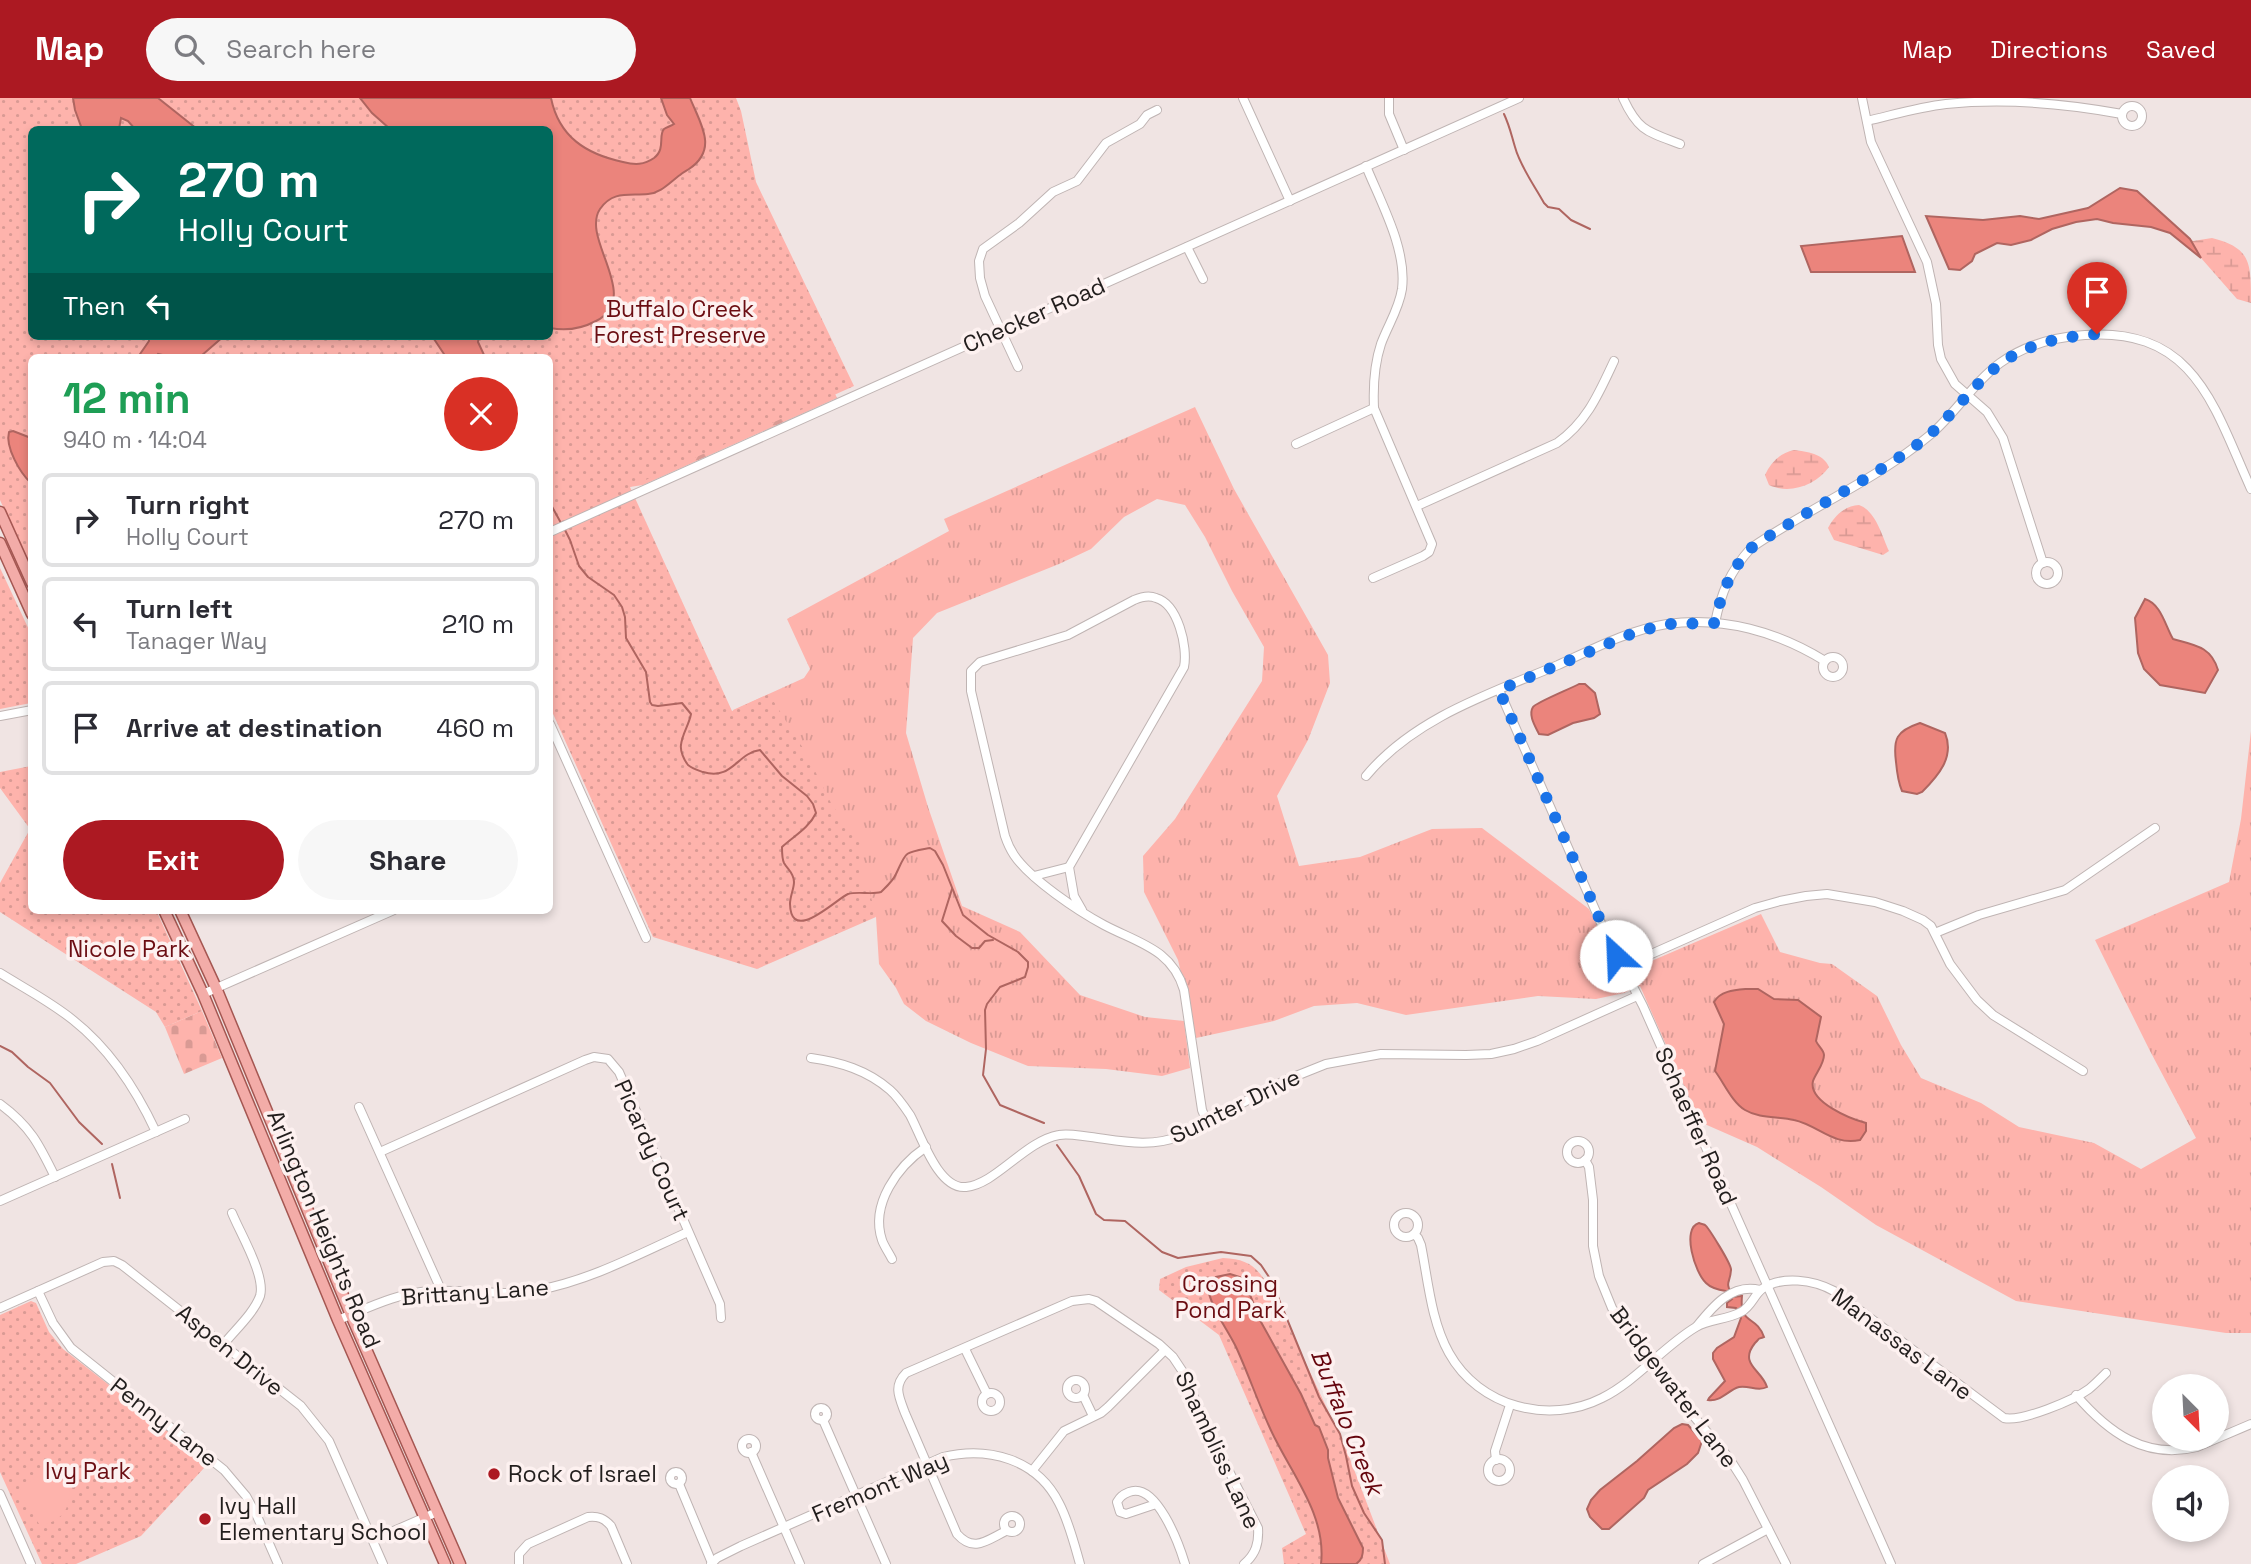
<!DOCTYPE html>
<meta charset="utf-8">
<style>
body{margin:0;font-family:"Space Grotesk",sans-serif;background:#f7f7f7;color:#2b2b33;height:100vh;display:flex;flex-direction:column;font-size:26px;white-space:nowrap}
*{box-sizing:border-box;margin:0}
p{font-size:23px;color:#7c7c81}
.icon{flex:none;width:38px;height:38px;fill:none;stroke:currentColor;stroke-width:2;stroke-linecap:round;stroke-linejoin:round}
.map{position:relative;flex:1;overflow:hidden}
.side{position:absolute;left:28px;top:256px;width:525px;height:560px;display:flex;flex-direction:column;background:#fff;border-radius:10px;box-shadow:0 4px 10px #0003}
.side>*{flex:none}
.banner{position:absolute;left:28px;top:28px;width:525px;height:214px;border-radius:10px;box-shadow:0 4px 10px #0003;background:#00695c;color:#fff;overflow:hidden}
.needle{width:46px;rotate:156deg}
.fabs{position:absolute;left:2152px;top:1276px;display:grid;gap:14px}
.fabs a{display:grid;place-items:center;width:77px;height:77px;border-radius:50%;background:#fff;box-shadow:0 4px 10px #0003;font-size:35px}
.pin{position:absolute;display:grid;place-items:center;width:60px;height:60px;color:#fff;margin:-72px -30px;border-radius:50% 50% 50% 0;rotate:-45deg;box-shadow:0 0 7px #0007}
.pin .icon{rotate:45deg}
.me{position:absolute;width:77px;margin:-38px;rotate:335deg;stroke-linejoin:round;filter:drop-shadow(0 0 5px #0008)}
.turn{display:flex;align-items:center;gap:24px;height:147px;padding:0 35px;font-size:32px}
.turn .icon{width:91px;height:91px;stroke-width:2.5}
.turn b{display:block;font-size:49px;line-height:60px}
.then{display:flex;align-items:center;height:66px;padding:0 35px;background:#0003;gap:14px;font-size:26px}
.round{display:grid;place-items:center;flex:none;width:74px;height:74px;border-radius:37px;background:#f7f7f7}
.head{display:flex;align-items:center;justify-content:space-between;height:119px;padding:0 35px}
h1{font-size:42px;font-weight:800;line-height:52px;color:#1e9e55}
.action{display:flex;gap:14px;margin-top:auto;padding:14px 35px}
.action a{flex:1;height:80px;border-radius:42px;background:#ac1922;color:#fff;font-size:28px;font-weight:800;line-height:80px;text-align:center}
.action a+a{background:#f7f7f7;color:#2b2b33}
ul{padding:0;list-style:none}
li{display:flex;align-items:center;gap:21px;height:94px;margin:0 14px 10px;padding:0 21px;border:4px solid #e1e1e2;border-radius:10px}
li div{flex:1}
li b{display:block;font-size:26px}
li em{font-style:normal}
header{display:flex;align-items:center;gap:42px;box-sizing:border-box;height:98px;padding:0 35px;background:#ac1922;color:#fff}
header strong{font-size:33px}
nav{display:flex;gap:38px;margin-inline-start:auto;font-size:24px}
.search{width:490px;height:63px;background:#f7f7f7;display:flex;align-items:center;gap:18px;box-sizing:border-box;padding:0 24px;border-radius:38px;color:#7c7c81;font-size:26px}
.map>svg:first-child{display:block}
.grass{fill:url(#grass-tufts)}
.forest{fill:url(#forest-firs)}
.wetland{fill:url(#wetland-marsh)}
.cemetery{fill:url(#cemetery-stones)}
.park{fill:url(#park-dots);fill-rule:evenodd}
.garden{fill:#feb3ac}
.water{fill:#eb847c;stroke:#af6560;stroke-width:2}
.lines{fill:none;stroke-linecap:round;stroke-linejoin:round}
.stream{stroke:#af6560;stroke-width:2}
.minor-casing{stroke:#bfb4b3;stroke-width:10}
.major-casing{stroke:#a55752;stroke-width:13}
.minor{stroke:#fff;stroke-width:8}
.major{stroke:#f3aca8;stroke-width:10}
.route{stroke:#1a73e8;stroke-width:12;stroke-dasharray:0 21.6}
.poi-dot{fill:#ac1922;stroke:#fdf1f0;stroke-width:2.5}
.labels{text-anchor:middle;stroke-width:7;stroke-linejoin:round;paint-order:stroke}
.park-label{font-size:23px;fill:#6b0d12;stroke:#fdf1f0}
.street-label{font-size:23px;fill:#221e1d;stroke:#fdf1f0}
.poi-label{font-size:23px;fill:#221e1d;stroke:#fdf1f0;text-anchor:start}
.water-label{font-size:24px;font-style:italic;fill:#65050d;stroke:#fdf1f0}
</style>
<header>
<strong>Map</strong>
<div class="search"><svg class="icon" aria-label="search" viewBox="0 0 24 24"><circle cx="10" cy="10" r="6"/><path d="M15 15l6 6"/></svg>Search here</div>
<nav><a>Map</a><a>Directions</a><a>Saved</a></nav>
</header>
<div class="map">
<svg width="2251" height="1466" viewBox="0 0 2251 1466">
<defs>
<pattern id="grass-tufts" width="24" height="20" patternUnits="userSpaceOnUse" patternTransform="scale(1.75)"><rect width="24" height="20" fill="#feb3ac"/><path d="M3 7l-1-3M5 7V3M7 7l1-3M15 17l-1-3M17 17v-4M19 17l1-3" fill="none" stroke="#d99a94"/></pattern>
<pattern id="forest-firs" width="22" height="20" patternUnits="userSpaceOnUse" patternTransform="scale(1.75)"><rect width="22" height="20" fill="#feb3ac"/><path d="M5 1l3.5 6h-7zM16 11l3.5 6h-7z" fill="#d99a94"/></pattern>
<pattern id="wetland-marsh" width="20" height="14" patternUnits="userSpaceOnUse" patternTransform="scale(1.75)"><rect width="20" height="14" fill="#feb3ac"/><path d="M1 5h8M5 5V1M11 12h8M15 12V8" fill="none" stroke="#d99a94"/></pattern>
<pattern id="cemetery-stones" width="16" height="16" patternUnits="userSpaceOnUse" patternTransform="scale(1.75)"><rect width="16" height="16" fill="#feb3ac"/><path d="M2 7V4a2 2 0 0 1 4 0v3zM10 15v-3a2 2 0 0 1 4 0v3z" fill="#d99a94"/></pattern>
<pattern id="park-dots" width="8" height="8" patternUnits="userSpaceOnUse" patternTransform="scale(1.75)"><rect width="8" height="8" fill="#feb3ac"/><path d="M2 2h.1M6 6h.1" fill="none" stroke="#d99a94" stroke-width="1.8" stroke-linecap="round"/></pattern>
</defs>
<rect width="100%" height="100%" fill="#f0e4e3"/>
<polygon class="grass" points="1195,309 1234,391 1328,557 1330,585 1308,642 1277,698 1299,768 1360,759 1432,731 1482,730 1589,811 1619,874 1649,864 1761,816 1780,854 1820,865 1832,866 1877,898 1901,947 1921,980 1981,1005 2019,1029 2094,1045 2141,1071 2196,1040 2149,951 2095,842 2229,784 2241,721 2251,633 2251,1235 2226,1235 2016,1203 1876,1127 1821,1089 1757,1049 1700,1024 1640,888 1624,895 1596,901 1538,898 1406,917 1357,905 1314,908 1274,923 1196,940 1178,862 1144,794 1143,758 1175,721 1262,583 1264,549 1232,493 1205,439 1185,407 1157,401 1124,419 1091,451 1059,466 937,515 913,540 906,635 928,709 962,808 1020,834 1080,897 1145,919 1184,923 1190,970 1162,978 1106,971 1028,968 971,945 926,923 904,906 896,890 879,866 876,819 738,623 733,612 804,580 810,571 787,521 949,433 944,421"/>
<polygon class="forest" points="832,289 837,300 643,387 623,390"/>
<g class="wetland">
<path d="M2212,140C2251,150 2251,164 2251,205L2237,201L2201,160L2190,141L2193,143Z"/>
<path d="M1794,352C1807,354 1823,355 1829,369C1816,387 1790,397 1769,387L1765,377C1771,364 1780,355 1794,352Z"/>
<path d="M1859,407C1876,413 1882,438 1889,453L1883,457L1834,442L1828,430C1835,417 1845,408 1859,407Z"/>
</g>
<polygon class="cemetery" points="202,913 222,960 184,976 165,929"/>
<g class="park">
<path d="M0,0H736L741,13L756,84L854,288L630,389L732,613L769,596L806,655L832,707L862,748L859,778L869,791L876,819L757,871L653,839L550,609V259H32L31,472L0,402ZM32,32H550V238H32Z"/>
<polygon points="0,470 31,536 31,605 0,611"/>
<polygon points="31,668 32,812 156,812 202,913 165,929 156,914 0,814 0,785 30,731 0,690 0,674"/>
<path d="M1223,1160C1251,1161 1258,1171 1272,1193L1347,1353L1390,1466H1284L1282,1450L1306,1436L1219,1237L1159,1192L1160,1181L1186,1169Z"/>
<polygon points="31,1203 36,1205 49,1234 63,1251 201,1359 205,1369 141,1438 76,1466 42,1466 0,1374 0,1217"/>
</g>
<path class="garden" d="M53,1370C81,1385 71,1427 39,1426L19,1394L22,1388Z"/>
<g class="water">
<polygon points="73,0 158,0 197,31 135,31 128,23 121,20 119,31 82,31 75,12"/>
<path d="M360,0H551C559,39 586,56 623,64C635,67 644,67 654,60C666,51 658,37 664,31C667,29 671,28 674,26L667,17L661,0H690C700,25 719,51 689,71C686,73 683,74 680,77C670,84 661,95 648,96C630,98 613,92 600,111C580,141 643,199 596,223C581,231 566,233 550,230V32L390,31L372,15Z"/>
<polygon points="2120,90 2137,93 2190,141 2201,160 2170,135 2151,129 2113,125 2097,121 2076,124 2052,131 2031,142 2011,147 1997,145 1975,156 1972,163 1960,172 1949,171 1926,118 1983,122 2020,118 2039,121 2088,110"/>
<polygon points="1902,138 1915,174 1811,174 1801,148"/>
<polygon points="149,238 224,238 201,258 171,259 158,256 156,259 138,259 149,243"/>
<polygon points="432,238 479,238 478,244 485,259 446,259"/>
<path d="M13,333L31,340V385C20,375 5,349 9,334Z"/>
<path d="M2145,501C2161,506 2165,527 2173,541C2194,547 2211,548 2218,572L2205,595L2160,587L2144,571L2138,555L2135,520Z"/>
<path d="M1579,586H1585L1595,595L1600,616L1594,620L1573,625L1548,637L1539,636C1535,628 1528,617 1533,609C1535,605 1572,590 1579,586Z"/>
<path d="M1920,625L1945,635C1955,659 1938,678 1922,694L1917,696L1902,693C1898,684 1897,675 1896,664C1893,641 1896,633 1920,625Z"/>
<path d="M1746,891H1758L1774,901L1798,902L1821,919L1816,943C1818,948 1824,952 1824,957C1824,966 1816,975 1813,983C1808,1004 1851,1021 1866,1025V1033L1860,1042C1833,1048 1818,1027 1794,1022C1778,1018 1760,1021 1745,1012C1732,1004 1724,985 1715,973L1724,926L1714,904C1720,893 1734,892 1746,891Z"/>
<path d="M1699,1125C1701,1126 1703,1126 1705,1127C1708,1129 1732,1167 1731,1172C1730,1187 1724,1182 1733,1199L1742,1198C1739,1228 1756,1216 1764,1239C1756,1242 1761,1239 1755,1245C1738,1266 1762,1272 1767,1289C1758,1294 1749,1287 1739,1289C1728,1292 1721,1304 1708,1302L1709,1300L1725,1283L1713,1261V1255L1717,1250L1734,1239L1741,1220L1736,1210L1727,1209V1205L1732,1201L1726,1193C1719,1192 1711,1190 1706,1185C1695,1175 1681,1130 1699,1125Z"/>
<path d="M1230,1176L1240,1179L1246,1187L1261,1224L1301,1296L1315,1327L1319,1329L1328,1352V1360L1338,1400L1363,1450C1363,1457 1362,1462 1356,1466H1321C1327,1415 1288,1372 1269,1328C1257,1302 1248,1275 1236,1249C1226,1229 1210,1209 1207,1186L1216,1179Z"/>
<polygon points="1682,1326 1688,1327 1702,1343 1698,1355 1687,1366 1648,1392 1644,1400 1609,1431 1602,1431 1590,1419 1587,1411 1591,1402 1600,1392 1637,1363 1674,1330"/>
</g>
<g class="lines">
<g class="stream">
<path d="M1504,16C1510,29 1511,36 1515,49C1520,68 1534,87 1544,105L1548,109L1559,111L1571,122L1590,131"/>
<polyline points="550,405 561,425"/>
<path d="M564,430L570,442L579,468L588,479L614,497L622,509L625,519L626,540L646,574L650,604L652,607L658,608L682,605L691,616C689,627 682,636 681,647C680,653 684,662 688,667C693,671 697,672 703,674C732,683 737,655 760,652L782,678L807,698L813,706L816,715C809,730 794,738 782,749C782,754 782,761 784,765C788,772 794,775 794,784C794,791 790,798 790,806C791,847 836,801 848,796C859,793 871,797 881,794C886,789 893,783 896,776C907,753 903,755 930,750L935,753L943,767L963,817L988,837L1018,854L1028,864V869L1025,879L1000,889L987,906L985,912L986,951L983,977L1000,1007L1044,1025"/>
<polyline points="952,791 942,823 956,838 972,850 979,850 985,843 993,842"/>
<polyline points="0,948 12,954 28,969 50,985 79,1024 102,1046"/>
<polyline points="1057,1047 1079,1078 1096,1116 1104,1122 1125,1123 1162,1154 1178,1160 1221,1154 1251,1158 1261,1167 1271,1182 1319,1299 1340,1336 1346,1358 1352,1388 1364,1415 1382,1442 1385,1466"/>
<polyline points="112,1066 120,1100"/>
</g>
<defs>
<g id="minor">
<polyline points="1243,0 1290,103"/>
<polyline points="1389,0 1389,16 1404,52"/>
<path d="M1623,0C1638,33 1648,34 1680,46"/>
<polyline points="1862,0 1871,44 1927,164 1936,206 1938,247 1941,261 1955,286 1987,314 2003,340 2043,465"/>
<circle cx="2132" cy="18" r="10"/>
<path d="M1867,23C1893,17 1919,9 1946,6C2006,0 2063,5 2122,16"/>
<path d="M1366,68C1381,105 1407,151 1402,191C1399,211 1388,227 1381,246C1374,267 1373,287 1374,310L1432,446L1429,454L1423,458L1373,480"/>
<polyline points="1187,149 1203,181"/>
<polyline points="1018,269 985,198 980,180 979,163 983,151 1019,125 1053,94 1077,83 1106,45 1140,26 1147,17 1157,12"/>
<polyline points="1296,346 1374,310"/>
<path d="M1417,408L1557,345C1587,324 1599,295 1614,263"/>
<polyline points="550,434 1519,0"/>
<circle cx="2047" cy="475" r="11"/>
<path d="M1715,525C1721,495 1730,473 1751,450C1809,410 1876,382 1930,337C1956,315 1973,285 2000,265C2025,247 2054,239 2085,237C2195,229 2214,309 2251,391"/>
<circle cx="1833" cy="569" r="10"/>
<polyline points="1499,592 1604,832 1643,908 1891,1466"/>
<polyline points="0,618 32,612"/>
<polyline points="550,626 646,840"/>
<path d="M1366,678C1414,620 1491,595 1558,567C1593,551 1629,532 1667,526C1723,518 1778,534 1825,563"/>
<polyline points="1034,778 1069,769"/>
<path d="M1082,812L1074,798L1069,769L1184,569C1188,549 1178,506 1156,500C1149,497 1141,499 1134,502L1068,537L980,564L971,573V593L1005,738C1007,744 1010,751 1014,757C1030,781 1078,813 1104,827C1138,845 1172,851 1184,892L1202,1012L1207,1024"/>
<polyline points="1935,835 1979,817 2065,792 2155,730"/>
<polyline points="1622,869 1755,810 1780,803 1806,798 1827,796 1875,804 1903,813 1923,822 1931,828 1950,866 1977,902 1993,917 2083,973"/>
<path d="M0,875C24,890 51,904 73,922C111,952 136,991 156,1034"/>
<polyline points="203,896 394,812"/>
<path d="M811,960C840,964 867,972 890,992C898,999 904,1008 910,1017C921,1037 938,1092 966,1089C996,1086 1025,1043 1059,1037C1069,1035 1080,1038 1091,1039C1121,1043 1151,1050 1180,1038L1286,982L1326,966L1381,956L1466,957L1491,956L1514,951L1537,943L1637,898"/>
<path d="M0,1006C30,1028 39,1046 55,1079"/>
<polyline points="359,1009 442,1194"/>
<circle cx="1578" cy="1054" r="11"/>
<polyline points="380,1054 585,962 594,959 608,961 619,974 720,1206 721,1220"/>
<polyline points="1585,1062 1589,1069 1593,1102 1593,1148 1599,1178 1612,1210 1675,1296 1729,1360 1743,1382 1786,1466"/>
<polyline points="0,1103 185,1021"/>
<circle cx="1406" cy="1127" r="12"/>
<path d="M1414,1136L1418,1140L1421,1147C1428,1182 1431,1223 1449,1255C1479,1309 1549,1327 1602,1300C1635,1284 1664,1248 1696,1229C1709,1221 1727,1222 1741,1214C1751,1209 1754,1197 1762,1191C1782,1177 1814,1182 1834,1193L2004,1320C2022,1324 2074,1302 2089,1291C2095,1286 2101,1280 2106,1275"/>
<path d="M892,1161C889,1155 884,1148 882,1142C870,1106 898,1068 926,1049"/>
<polyline points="38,1193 53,1225 71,1250 224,1372 246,1398 257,1418 278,1466"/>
<polyline points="0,1210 103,1164 114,1163 122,1167 301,1308 329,1343 383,1466"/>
<path d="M338,1222C368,1210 397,1195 430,1193C466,1191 502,1199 538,1192C591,1182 639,1156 688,1134"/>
<path d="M1697,1228C1713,1208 1732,1185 1760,1192"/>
<path d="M223,1247C235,1232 254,1215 260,1198C266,1178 240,1135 232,1115"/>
<polyline points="965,1251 987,1296"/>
<circle cx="1076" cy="1291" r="9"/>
<circle cx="991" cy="1304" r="9"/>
<polyline points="1083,1297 1093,1318"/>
<path d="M2076,1297C2108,1334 2145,1362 2197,1349L2251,1326"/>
<circle cx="821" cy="1316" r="6"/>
<polyline points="823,1322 886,1466"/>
<circle cx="749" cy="1348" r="7"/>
<polyline points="751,1354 800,1466"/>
<circle cx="1499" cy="1372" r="11"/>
<polyline points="1496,1362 1495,1353 1510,1307"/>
<polyline points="1032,1373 1064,1333 1101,1315 1108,1309 1165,1252"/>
<circle cx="676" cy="1380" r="6"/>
<polyline points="679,1386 712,1465"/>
<polyline points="0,1396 31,1466"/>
<path d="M1156,1406L1126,1416L1120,1414L1117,1404C1120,1399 1122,1397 1129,1394C1156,1383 1179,1446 1185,1466"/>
<circle cx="1012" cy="1426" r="8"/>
<path d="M1006,1433C987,1442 974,1455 957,1436L905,1315C899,1299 893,1288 906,1275L1072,1203L1089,1201L1096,1203L1159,1246L1173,1259L1183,1274L1210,1336L1258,1430C1259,1445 1256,1456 1244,1466"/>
<polyline points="373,1442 437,1414"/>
<path d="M519,1466V1456L528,1446L588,1419C598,1418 604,1420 611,1428L627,1466"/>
<path d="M711,1466L717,1460L741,1448L943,1359C988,1348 1037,1361 1059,1405C1069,1424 1074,1445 1080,1466"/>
<polyline points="1703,1466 1768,1431"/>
</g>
<g id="major">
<polyline points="0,414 32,485"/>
<polyline points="0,445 32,516"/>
<polyline points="164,812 203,896 338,1222 445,1466"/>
<polyline points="180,812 216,890 351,1217 460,1466"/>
</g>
</defs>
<use href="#minor" class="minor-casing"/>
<use href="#major" class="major-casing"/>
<use href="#minor" class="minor"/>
<use href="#major" class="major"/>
</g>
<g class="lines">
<path class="route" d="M1616,858L1499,592L1636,534L1668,526L1715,525C1721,495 1730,473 1751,450C1804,414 1862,386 1914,349C1939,331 1957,308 1978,286C2012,249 2049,240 2097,236"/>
</g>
<g class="poi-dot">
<circle cx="494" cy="1376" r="7"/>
<circle cx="205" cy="1421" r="7"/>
</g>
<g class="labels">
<g class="park-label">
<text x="680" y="219">Buffalo Creek<tspan x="680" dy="26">Forest Preserve</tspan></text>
<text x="129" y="859">Nicole Park</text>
<text x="1230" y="1194">Crossing<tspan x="1230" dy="26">Pond Park</tspan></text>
<text x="88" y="1381">Ivy Park</text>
</g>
<g class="street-label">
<text transform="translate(1034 217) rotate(-24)" y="8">Checker Road</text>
<text transform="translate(1235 1008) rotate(-26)" y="8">Sumter Drive</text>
<text transform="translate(1696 1028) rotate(66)" y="8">Schaeffer Road</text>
<text transform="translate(652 1052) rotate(66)" y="8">Picardy Court</text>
<text transform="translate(324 1131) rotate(67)" y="8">Arlington Heights Road</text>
<text transform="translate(475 1194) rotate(-4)" y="8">Brittany Lane</text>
<text transform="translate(1902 1246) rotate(37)" y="8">Manassas Lane</text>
<text transform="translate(230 1252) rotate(39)" y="8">Aspen Drive</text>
<text transform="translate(1674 1289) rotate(53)" y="8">Bridgewater Lane</text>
<text transform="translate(164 1324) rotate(38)" y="8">Penny Lane</text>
<text transform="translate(1218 1352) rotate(65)" y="8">Shambliss Lane</text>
<text transform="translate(880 1389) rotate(-23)" y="8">Fremont Way</text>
</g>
<g class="poi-label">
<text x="508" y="1384">Rock of Israel</text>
<text x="219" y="1416">Ivy Hall<tspan x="219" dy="26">Elementary School</tspan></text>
</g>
<g class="water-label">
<text transform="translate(1347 1324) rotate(68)" y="8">Buffalo Creek</text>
</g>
</g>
</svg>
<div class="fabs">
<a><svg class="needle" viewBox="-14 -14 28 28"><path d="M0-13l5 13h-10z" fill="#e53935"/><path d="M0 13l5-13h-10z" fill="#7c7c81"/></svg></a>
<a><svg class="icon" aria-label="sound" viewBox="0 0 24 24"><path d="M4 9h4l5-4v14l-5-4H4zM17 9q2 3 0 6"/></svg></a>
</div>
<div class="pin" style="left:2097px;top:236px;background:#d93025"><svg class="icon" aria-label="arrive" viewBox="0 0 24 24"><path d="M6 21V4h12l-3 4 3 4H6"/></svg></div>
<svg class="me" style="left:1616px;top:858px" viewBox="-20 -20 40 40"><circle r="19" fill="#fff"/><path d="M0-13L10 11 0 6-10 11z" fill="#1a73e8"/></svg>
<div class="banner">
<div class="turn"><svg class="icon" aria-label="right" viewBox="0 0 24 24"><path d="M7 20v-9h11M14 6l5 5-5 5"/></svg><div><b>270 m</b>Holly Court</div></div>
<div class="then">Then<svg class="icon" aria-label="left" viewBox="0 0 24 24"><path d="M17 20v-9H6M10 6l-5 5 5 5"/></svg></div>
</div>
<section class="side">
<div class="head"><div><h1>12 min</h1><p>940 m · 14:04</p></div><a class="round" style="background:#d93025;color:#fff"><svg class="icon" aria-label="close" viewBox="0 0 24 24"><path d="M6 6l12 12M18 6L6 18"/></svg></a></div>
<ul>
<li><svg class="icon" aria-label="right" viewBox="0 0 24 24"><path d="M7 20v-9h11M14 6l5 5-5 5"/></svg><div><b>Turn right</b><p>Holly Court</p></div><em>270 m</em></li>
<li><svg class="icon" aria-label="left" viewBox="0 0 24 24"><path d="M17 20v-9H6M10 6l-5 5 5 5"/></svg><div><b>Turn left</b><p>Tanager Way</p></div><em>210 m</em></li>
<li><svg class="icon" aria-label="arrive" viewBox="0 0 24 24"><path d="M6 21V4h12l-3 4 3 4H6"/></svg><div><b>Arrive at destination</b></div><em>460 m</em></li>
</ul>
<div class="action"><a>Exit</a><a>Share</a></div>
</section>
</div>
